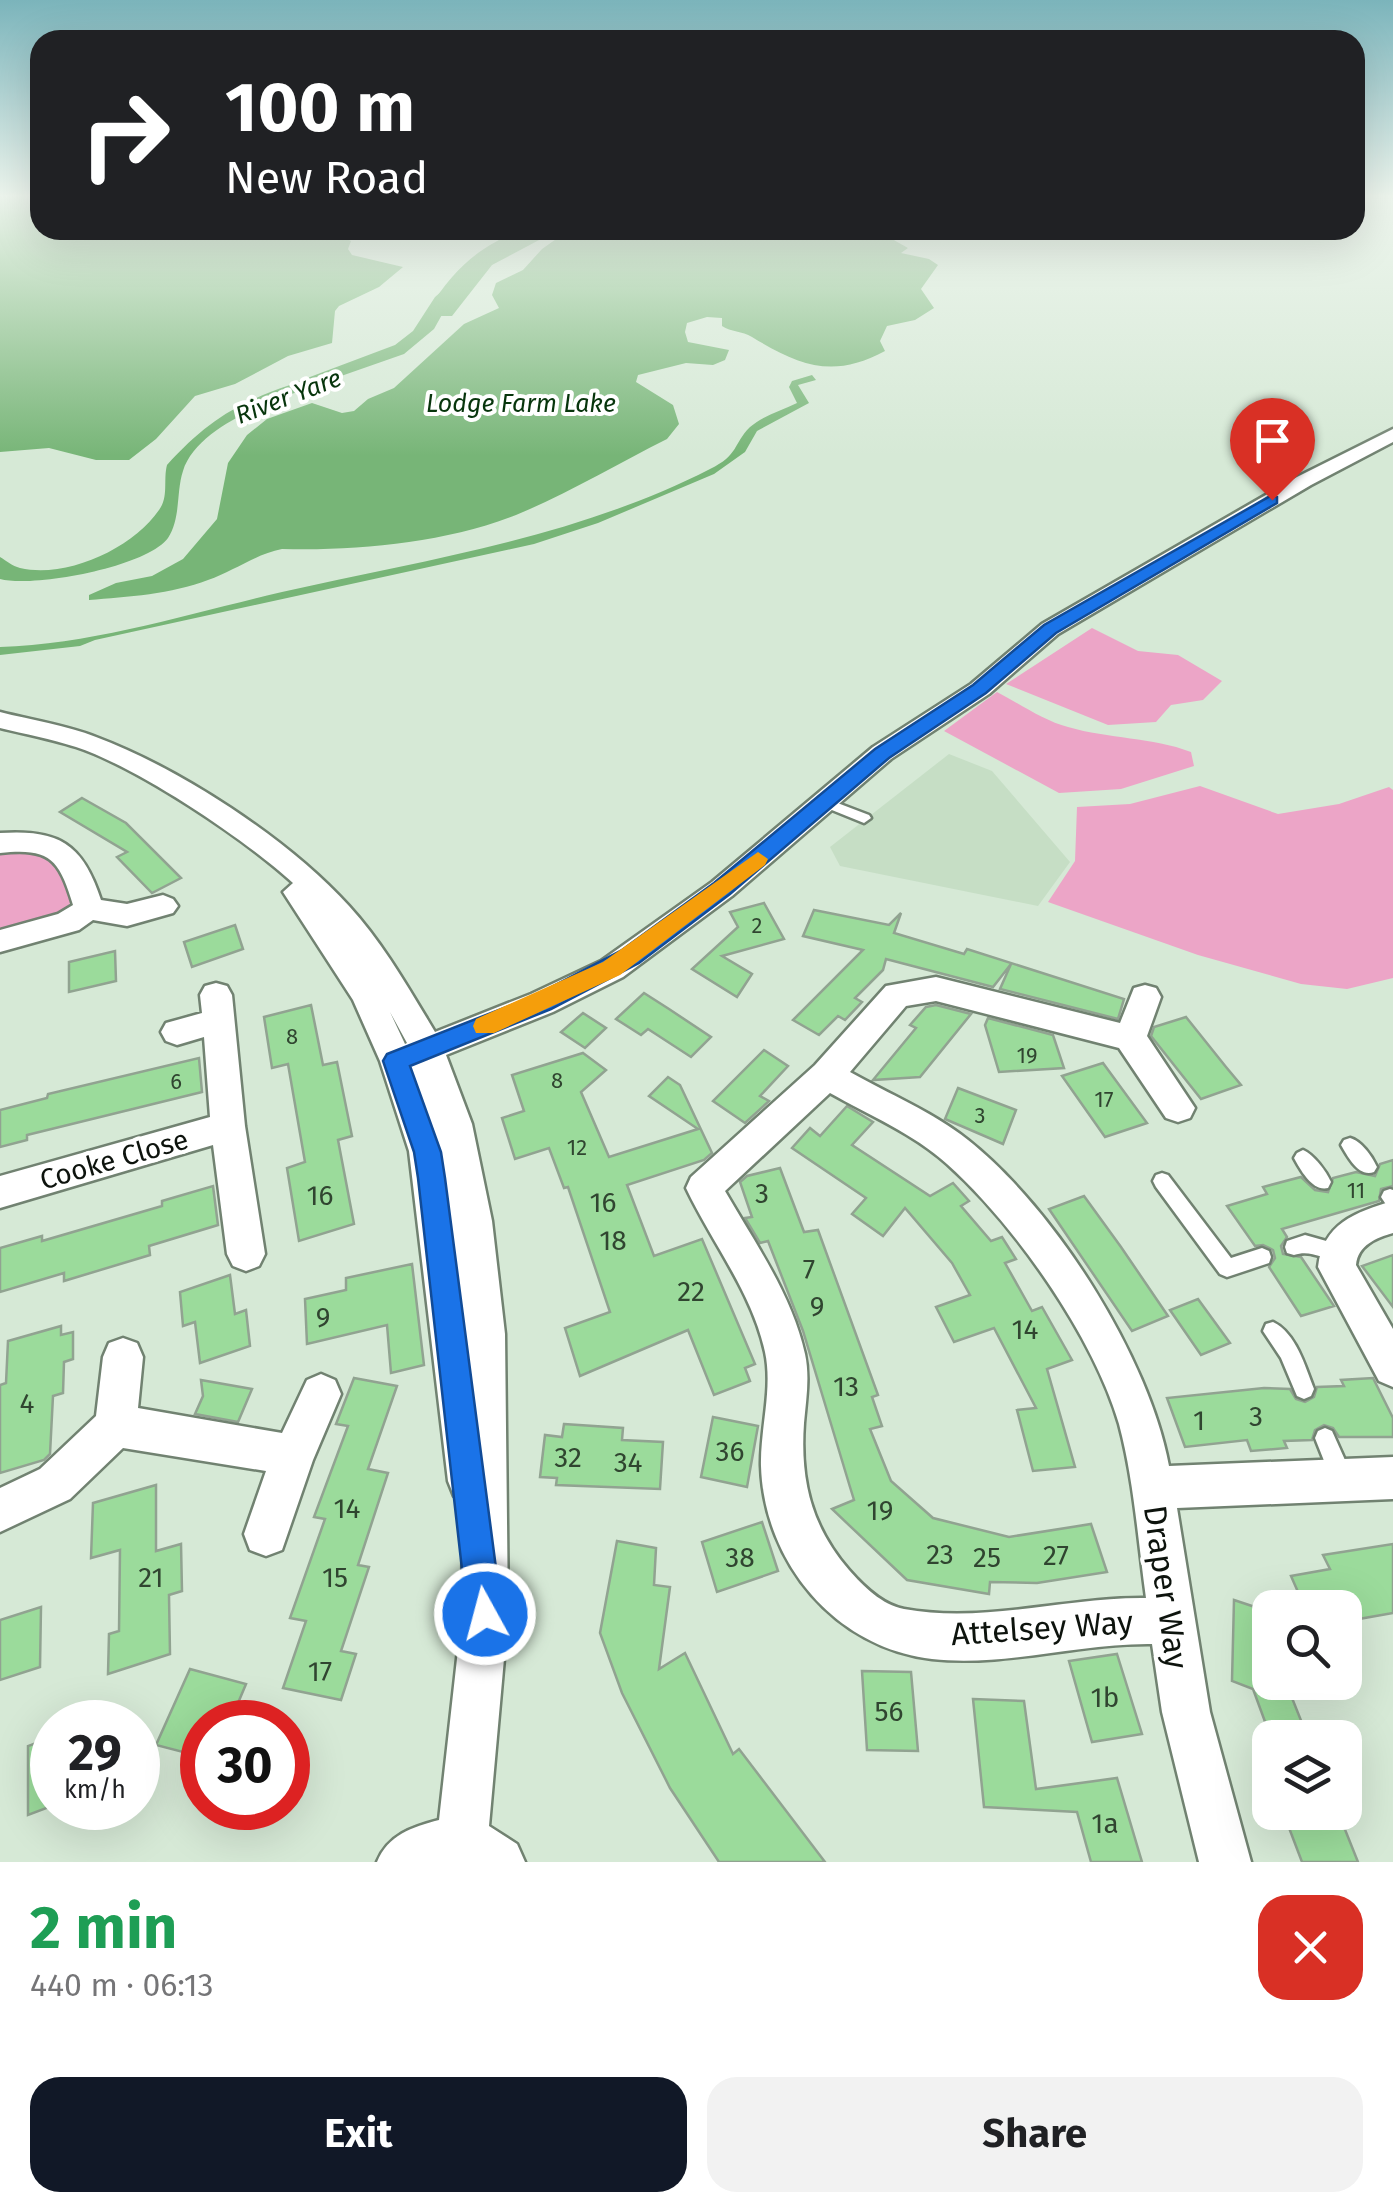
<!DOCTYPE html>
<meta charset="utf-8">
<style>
body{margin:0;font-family:"Fira Sans",sans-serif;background:#f2f2f2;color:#202124;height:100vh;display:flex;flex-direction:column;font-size:38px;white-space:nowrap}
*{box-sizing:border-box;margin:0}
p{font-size:32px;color:#757577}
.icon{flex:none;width:55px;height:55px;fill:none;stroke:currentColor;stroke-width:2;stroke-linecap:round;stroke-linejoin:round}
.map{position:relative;height:1862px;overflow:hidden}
.side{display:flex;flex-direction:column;background:#fff;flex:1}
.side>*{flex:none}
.banner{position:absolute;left:30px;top:30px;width:1335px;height:210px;border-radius:30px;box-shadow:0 10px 40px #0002;background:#202124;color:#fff;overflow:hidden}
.tools{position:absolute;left:1252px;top:1590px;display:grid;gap:20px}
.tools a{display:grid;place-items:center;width:110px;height:110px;border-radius:20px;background:#fff;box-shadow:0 10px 40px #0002;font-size:50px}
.speed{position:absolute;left:30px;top:1700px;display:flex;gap:20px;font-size:50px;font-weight:700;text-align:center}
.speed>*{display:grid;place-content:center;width:130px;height:130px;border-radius:50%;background:#fff;box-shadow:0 10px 40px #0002;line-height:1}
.speed small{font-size:25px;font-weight:400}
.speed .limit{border:15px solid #d22;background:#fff;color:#111}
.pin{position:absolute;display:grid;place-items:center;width:85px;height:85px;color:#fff;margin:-102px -42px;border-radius:50% 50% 50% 0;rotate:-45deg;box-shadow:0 0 10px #0007}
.pin .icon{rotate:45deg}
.me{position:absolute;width:110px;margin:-55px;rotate:353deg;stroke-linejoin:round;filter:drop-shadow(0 0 8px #0008)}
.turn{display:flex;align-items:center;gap:35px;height:210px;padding:0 30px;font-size:45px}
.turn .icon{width:130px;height:130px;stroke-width:2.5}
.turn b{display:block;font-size:70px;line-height:85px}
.round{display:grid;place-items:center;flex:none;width:105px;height:105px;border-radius:30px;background:#f2f2f2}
.headline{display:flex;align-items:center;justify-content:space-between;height:170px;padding:0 30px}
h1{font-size:60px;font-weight:700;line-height:75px;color:#1e9e55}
.cta{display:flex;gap:20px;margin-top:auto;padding:20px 30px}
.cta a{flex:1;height:115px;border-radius:30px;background:#111827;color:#fff;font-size:40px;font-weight:700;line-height:115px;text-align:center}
.cta a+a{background:#f2f2f2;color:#202124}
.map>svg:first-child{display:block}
.built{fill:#c6dec5}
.green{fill:#eca5c7}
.water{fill:#77b577}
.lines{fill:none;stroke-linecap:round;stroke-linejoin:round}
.river{fill:#77b577;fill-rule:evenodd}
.building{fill:#9bdb9b;stroke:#91a391;stroke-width:2.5}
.service-casing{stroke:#718271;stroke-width:5}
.minor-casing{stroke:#718271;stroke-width:5}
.service{fill:#fff;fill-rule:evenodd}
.minor{fill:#fff;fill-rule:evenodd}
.route{fill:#1a73e8;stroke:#114b97;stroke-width:2.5}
.slow{fill:#f59e0b}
.labels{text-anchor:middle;stroke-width:8;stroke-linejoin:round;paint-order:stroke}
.number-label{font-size:22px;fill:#304530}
.far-water-label{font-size:25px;font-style:italic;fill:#07350c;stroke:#fff}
.street-label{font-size:28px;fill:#0d130d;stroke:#fff}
.near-number-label{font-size:28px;fill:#304530}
.near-street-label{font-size:32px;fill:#0d130d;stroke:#fff}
</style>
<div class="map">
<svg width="1393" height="1862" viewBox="0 0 1393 1862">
<rect width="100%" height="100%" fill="#d6e9d6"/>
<polygon class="built" points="949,754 992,771 1070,862 1038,906 840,866 830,847"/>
<g class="green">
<polygon points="1092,628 1138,651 1178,655 1222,681 1203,700 1171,705 1156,722 1108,725 1006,684"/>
<path d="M997,692C1020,704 1044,721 1068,727C1109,739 1152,737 1191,752L1194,766L1121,789L1059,793L944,731Z"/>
<polygon points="1200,786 1278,814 1339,804 1389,787 1393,790 1393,978 1347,989 1301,984 1198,955 1048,902 1075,861 1077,807 1130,804"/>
<polygon points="24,848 56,859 76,894 61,917 0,935 0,852"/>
</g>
<g class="water">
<polygon points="0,196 40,196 40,230 139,230 141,237 164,231 174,236 185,230 281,230 345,238 351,241 348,249 352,255 403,267 379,287 339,306 335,311 332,343 288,356 235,384 195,396 156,439 129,460 96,460 49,448 0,452"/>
<polygon points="528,230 542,230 491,264 453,295 434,329 404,354 304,389 294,383 395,345 413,331 435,297 458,277"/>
<path d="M569,230H970L892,239L908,248L901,253L929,259L938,265L921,289L934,308L915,320L887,326L880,341L885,351C833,379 800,366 752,337C742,331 731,332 722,326V318L707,317L687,323L685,332L688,342L729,350L725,360L713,365L686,363L638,375L636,382L673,405L679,424L667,439C617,464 567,494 516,515C445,543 358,551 282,549C256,554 234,571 208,580C172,594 127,597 89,600V595L116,583L152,576L183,559L217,519L228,463L247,435L267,419L312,403L342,413L354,411L368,399L394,388L464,324L499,308L492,295L496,283L523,270L542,249Z"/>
<path d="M812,375L816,380L798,385L809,403L757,431L745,452L714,474L598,523L534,544L95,640L80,646L0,655V647C94,644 191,613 282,592C428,559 575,538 710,469C739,455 733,444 750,427C764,415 781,411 797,403L789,387L792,381Z"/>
<path d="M290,385L300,391C263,404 196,429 183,471C176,492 181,518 168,538C147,567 33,588 0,579V557C7,561 12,566 20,568C67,579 133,548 159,510C169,497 163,480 167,465C205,423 236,403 290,385Z"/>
</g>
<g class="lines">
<path class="river" d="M519,230H549L541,239L492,265L452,316H432L428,310C455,268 474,251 519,230Z"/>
</g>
<g class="building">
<polygon points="82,798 126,823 181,878 152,893 117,857 127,852 60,812"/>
<polygon points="764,903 784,939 722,956 752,974 737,997 692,969 738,927 730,912"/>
<polygon points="814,910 889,925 901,913 894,933 964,954 967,949 1124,999 1118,1019 1000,989 1011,964 993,987 886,959 883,970 855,998 862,1002 845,1020 838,1016 819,1035 793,1020 863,950 803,936"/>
<polygon points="235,925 243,949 192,967 184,942"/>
<polygon points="115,951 116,981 69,992 69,962"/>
<polygon points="644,993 669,1009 711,1037 691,1057 648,1029 641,1035 616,1019"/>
<polygon points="311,1005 323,1065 337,1062 352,1136 338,1140 354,1224 299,1241 287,1168 305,1162 288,1064 272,1068 264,1017"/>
<polygon points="936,1005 971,1014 920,1077 873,1080 916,1028 910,1025 926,1007"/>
<polygon points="583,1013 606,1028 585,1048 561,1032"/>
<polygon points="1186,1017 1226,1067 1241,1085 1201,1099 1151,1036 1154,1027"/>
<polygon points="988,1018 1053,1035 1064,1068 999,1072 985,1025"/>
<polygon points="764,1050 788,1066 760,1096 769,1101 745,1123 713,1101"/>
<polygon points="583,1053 606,1070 581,1092 609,1157 698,1129 649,1096 668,1077 680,1085 712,1153 704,1160 627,1185 654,1256 702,1239 755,1364 745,1368 750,1381 714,1395 688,1330 580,1376 565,1328 610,1312 568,1187 564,1188 549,1148 515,1159 502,1118 524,1111 512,1075"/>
<polygon points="199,1058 202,1092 27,1135 27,1140 0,1147 0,1110 47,1098 48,1094"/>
<polygon points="1103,1063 1147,1123 1105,1137 1062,1076"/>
<polygon points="958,1088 1016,1110 1003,1144 945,1119"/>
<polygon points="847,1106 873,1122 852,1145 930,1196 953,1183 969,1201 961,1206 991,1241 1002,1237 1016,1259 1005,1263 1032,1311 1042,1307 1072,1360 1047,1369 1075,1467 1033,1471 1017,1410 1036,1408 994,1328 954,1342 936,1307 970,1295 952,1263 905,1208 883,1236 852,1214 866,1198 792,1148 810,1128 820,1136"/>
<polygon points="1393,1160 1393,1186 1381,1189 1379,1201 1282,1229 1287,1237 1281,1246 1283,1254 1301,1257 1334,1306 1301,1316 1269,1267 1275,1258 1273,1250 1263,1245 1255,1246 1227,1206 1267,1194 1263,1187 1301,1177 1315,1190 1328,1192 1333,1178 1356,1172 1375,1176 1380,1164"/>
<polygon points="780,1168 804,1232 818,1230 878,1395 872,1397 882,1426 870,1429 891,1481 933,1518 1009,1537 1091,1524 1107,1572 1037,1583 990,1582 989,1594 907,1580 832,1509 854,1500 850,1487 803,1331 768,1241 760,1243 745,1218 752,1217 740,1182 747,1176"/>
<polygon points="213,1186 218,1225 149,1246 150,1255 64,1281 64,1273 0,1292 0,1248 42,1236 42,1241 162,1206 162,1201"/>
<polygon points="1084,1196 1121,1247 1168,1316 1132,1331 1049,1209"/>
<polygon points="1393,1255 1393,1307 1362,1266"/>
<polygon points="412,1264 424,1365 391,1373 387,1325 307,1344 305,1299 346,1290 346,1278"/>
<polygon points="230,1275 235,1314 246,1310 250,1346 200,1363 195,1322 183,1326 180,1292"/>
<polygon points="1198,1299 1230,1343 1201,1355 1170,1310"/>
<polygon points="61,1326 61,1335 73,1332 73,1359 64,1362 63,1393 53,1396 50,1454 44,1460 0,1473 0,1385 6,1383 8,1341"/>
<polygon points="354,1378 397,1386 368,1469 388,1473 358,1565 369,1567 341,1651 356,1654 341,1700 283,1688 306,1621 290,1618 325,1519 314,1517 348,1426 336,1424"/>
<polygon points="1373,1378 1393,1418 1393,1437 1339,1437 1333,1428 1324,1425 1315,1430 1312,1440 1284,1441 1287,1448 1251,1451 1247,1440 1185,1447 1167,1398 1264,1388 1290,1389 1296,1399 1305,1402 1314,1397 1317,1387 1344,1386 1341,1380"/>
<polygon points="201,1380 252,1389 238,1422 195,1414 203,1396"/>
<polygon points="713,1417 758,1426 747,1487 701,1477"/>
<polygon points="564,1424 623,1428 622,1440 663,1442 660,1489 556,1485 557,1478 540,1477 545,1435 562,1437"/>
<polygon points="156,1485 156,1551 181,1544 182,1591 169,1595 170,1654 108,1674 109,1634 119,1631 120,1550 91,1558 93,1503"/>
<polygon points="762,1522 778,1571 717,1592 702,1542"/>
<polygon points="617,1541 656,1548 654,1585 670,1587 659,1669 685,1653 733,1754 739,1749 825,1862 719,1862 670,1788 622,1693 600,1633"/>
<polygon points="1393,1544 1393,1613 1353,1620 1347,1608 1305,1608 1291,1576 1330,1569 1323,1555"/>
<polygon points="1234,1600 1270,1612 1270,1682 1292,1682 1292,1698 1308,1738 1271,1738 1253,1689 1232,1681"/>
<polygon points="41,1607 40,1667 0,1680 0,1620"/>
<polygon points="1117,1654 1142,1734 1092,1742 1069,1661"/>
<polygon points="190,1669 246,1684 230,1722 202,1722 202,1757 156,1745"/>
<polygon points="862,1671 911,1672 918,1751 867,1750"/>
<polygon points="973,1699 1024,1701 1036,1789 1117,1778 1142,1862 1091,1862 1077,1812 984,1807"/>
<polygon points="52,1737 52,1806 28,1815 28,1746"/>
<polygon points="1283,1812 1338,1812 1358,1862 1302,1862"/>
</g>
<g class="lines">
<defs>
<g id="service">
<polygon points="827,799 869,815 871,818 864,823 822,806 820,803"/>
<path d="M1350,1138C1361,1141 1372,1156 1377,1167L1374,1172C1359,1178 1348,1157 1341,1145L1344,1140Z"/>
<path d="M1303,1150C1314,1155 1326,1171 1331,1182L1328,1188C1313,1192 1301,1171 1294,1158L1297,1153Z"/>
<polygon points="1162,1173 1168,1175 1231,1258 1262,1248 1269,1251 1271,1257 1269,1263 1227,1277 1220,1274 1156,1187 1153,1181 1156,1175"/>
<polygon points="1390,1189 1393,1190 1393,1208 1387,1206 1381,1197 1384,1191"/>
<path d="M1305,1235L1344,1246L1346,1252L1344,1258C1326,1264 1314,1248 1294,1255L1287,1253L1285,1247L1287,1241Z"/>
<path d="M1273,1322C1296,1333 1305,1366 1314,1389L1311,1396L1304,1399L1297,1396L1281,1358L1263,1331L1266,1324Z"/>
<polygon points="1325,1428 1332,1431 1353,1478 1350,1486 1342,1489 1334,1486 1315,1438 1318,1431"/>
</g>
<g id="minor">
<path d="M1393,429V442L1311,485L1058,634L989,694L891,759L732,896L623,977L553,1012L446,1055L472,1124L492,1221L505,1334L508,1614L489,1826L517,1844L525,1862H377C388,1835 412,1827 439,1820L462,1614L463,1500L454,1496L448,1481L409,1151L380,1061L353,1000L283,892L293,883C243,838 139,768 76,747C51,739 25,734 0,728V712C31,720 66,725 96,737C181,769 288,839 349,906C383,943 409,989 435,1032L531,994L601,961L712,882L873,747L971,684L1042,624L1297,477ZM390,1012L407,1043L405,1044Z"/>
<path d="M0,833C59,829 83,844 101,900L127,904L163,895L173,899L178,906L173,913L127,926L93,920L79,930L0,952V930L58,914L73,905C59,858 49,848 0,853Z"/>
<path d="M936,977L1120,1023L1134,988L1145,985L1156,988L1161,997L1147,1036L1195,1108L1190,1118L1178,1122L1166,1118L1119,1048L936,1001L906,1006L850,1072C889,1094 933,1112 968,1140C1055,1209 1149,1357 1169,1466L1393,1457V1499L1177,1508L1210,1712L1251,1862H1199L1162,1712L1152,1644C1079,1643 1006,1667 932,1659C836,1648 764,1563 761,1466C760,1429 773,1389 765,1352C752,1292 712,1243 686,1188L691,1177L815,1065L886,986ZM830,1093C869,1115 914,1134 947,1164C1015,1225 1093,1336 1119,1424C1134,1480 1138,1541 1146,1598C1065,1597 985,1624 904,1609C882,1605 863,1586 849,1570C811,1526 800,1480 804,1423C806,1400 810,1377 805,1354C792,1295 755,1243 725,1191Z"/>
<polygon points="216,983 227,986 232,995 245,1126 265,1254 259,1266 246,1271 233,1266 227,1254 213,1145 0,1208 0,1176 210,1117 204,1037 177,1045 166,1041 161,1032 166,1023 202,1013 200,995 205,986"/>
<path d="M1393,1201V1233C1376,1238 1358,1245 1356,1265L1393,1329V1387L1379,1381L1318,1267C1323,1224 1355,1212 1393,1201Z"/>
<polygon points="123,1338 137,1343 143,1357 138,1408 282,1433 307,1380 321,1374 335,1380 341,1394 313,1460 282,1550 266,1556 250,1550 244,1534 266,1471 123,1448 70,1499 0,1532 0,1488 40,1469 96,1416 103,1357 109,1343"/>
</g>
</defs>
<use href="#service" class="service-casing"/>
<use href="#minor" class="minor-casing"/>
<use href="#service" class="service"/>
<use href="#minor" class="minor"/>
</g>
<linearGradient id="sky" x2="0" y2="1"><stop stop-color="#7bb4bb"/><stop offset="0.43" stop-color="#edf5ed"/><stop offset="1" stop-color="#edf5ed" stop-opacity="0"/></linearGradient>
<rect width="1393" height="456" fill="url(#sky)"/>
<polygon class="route" points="1272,495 1277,497 1277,503 1056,633 986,693 889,758 730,894 639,963 551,1009 410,1066 441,1152 445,1178 502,1614 497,1626 485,1631 472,1626 467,1614 418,1178 414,1152 383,1061 387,1054 534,996 622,950 714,883 875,749 973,685 1044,625"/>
<polygon class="slow" points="758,852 768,859 765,865 620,975 494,1033 476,1033 473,1026 476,1019 603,962"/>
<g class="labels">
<g class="number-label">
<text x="757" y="933">2</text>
<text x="292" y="1044">8</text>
<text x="1027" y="1063">19</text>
<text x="557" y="1088">8</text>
<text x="176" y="1089">6</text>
<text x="1104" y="1107">17</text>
<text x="980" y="1123">3</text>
<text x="577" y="1155">12</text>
<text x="1356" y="1198">11</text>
</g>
<g class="far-water-label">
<text transform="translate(288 396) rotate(-21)" y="9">River Yare</text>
<text x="521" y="412">Lodge Farm Lake</text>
</g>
<g class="street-label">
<text transform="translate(114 1159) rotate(-16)" y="10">Cooke Close</text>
</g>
<g class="near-number-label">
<text x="762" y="1203">3</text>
<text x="320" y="1205">16</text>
<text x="603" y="1212">16</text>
<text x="613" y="1250">18</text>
<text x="809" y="1279">7</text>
<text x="691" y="1301">22</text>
<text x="817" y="1316">9</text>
<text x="323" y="1327">9</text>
<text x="1025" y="1339">14</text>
<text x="846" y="1396">13</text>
<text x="27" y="1413">4</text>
<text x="1256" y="1426">3</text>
<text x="1199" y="1430">1</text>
<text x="730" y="1461">36</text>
<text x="568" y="1467">32</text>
<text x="628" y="1472">34</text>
<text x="347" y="1518">14</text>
<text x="880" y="1520">19</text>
<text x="940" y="1564">23</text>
<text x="1056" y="1565">27</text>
<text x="740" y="1567">38</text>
<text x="987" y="1567">25</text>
<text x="151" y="1587">21</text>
<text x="335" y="1587">15</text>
<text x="320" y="1681">17</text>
<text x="1105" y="1707">1b</text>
<text x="889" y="1721">56</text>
<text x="1105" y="1833">1a</text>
</g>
<g class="near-street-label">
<text transform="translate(1166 1587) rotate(82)" y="11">Draper Way</text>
<text transform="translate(1042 1628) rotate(-4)" y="11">Attelsey Way</text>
</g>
</g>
</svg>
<div class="tools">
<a><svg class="icon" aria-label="search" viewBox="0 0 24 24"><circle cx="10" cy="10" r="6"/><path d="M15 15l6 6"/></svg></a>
<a><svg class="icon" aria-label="layers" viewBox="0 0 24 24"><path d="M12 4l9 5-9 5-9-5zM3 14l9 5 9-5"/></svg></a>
</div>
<div class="speed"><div>29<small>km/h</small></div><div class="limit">30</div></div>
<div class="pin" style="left:1272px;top:500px;background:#d93025"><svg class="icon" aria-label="arrive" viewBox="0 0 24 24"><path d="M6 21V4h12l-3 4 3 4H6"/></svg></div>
<svg class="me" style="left:485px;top:1614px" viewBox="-20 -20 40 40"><circle r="17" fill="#1a73e8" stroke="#fff" stroke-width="3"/><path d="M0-11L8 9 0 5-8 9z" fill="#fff"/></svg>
<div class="banner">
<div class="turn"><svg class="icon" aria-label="right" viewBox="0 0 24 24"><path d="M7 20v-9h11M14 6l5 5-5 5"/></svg><div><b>100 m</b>New Road</div></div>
</div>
</div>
<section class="side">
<div class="headline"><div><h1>2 min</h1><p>440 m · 06:13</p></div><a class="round" style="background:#d93025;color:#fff"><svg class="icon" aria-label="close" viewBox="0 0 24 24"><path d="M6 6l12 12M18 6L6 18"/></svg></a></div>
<div class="cta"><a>Exit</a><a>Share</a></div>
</section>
